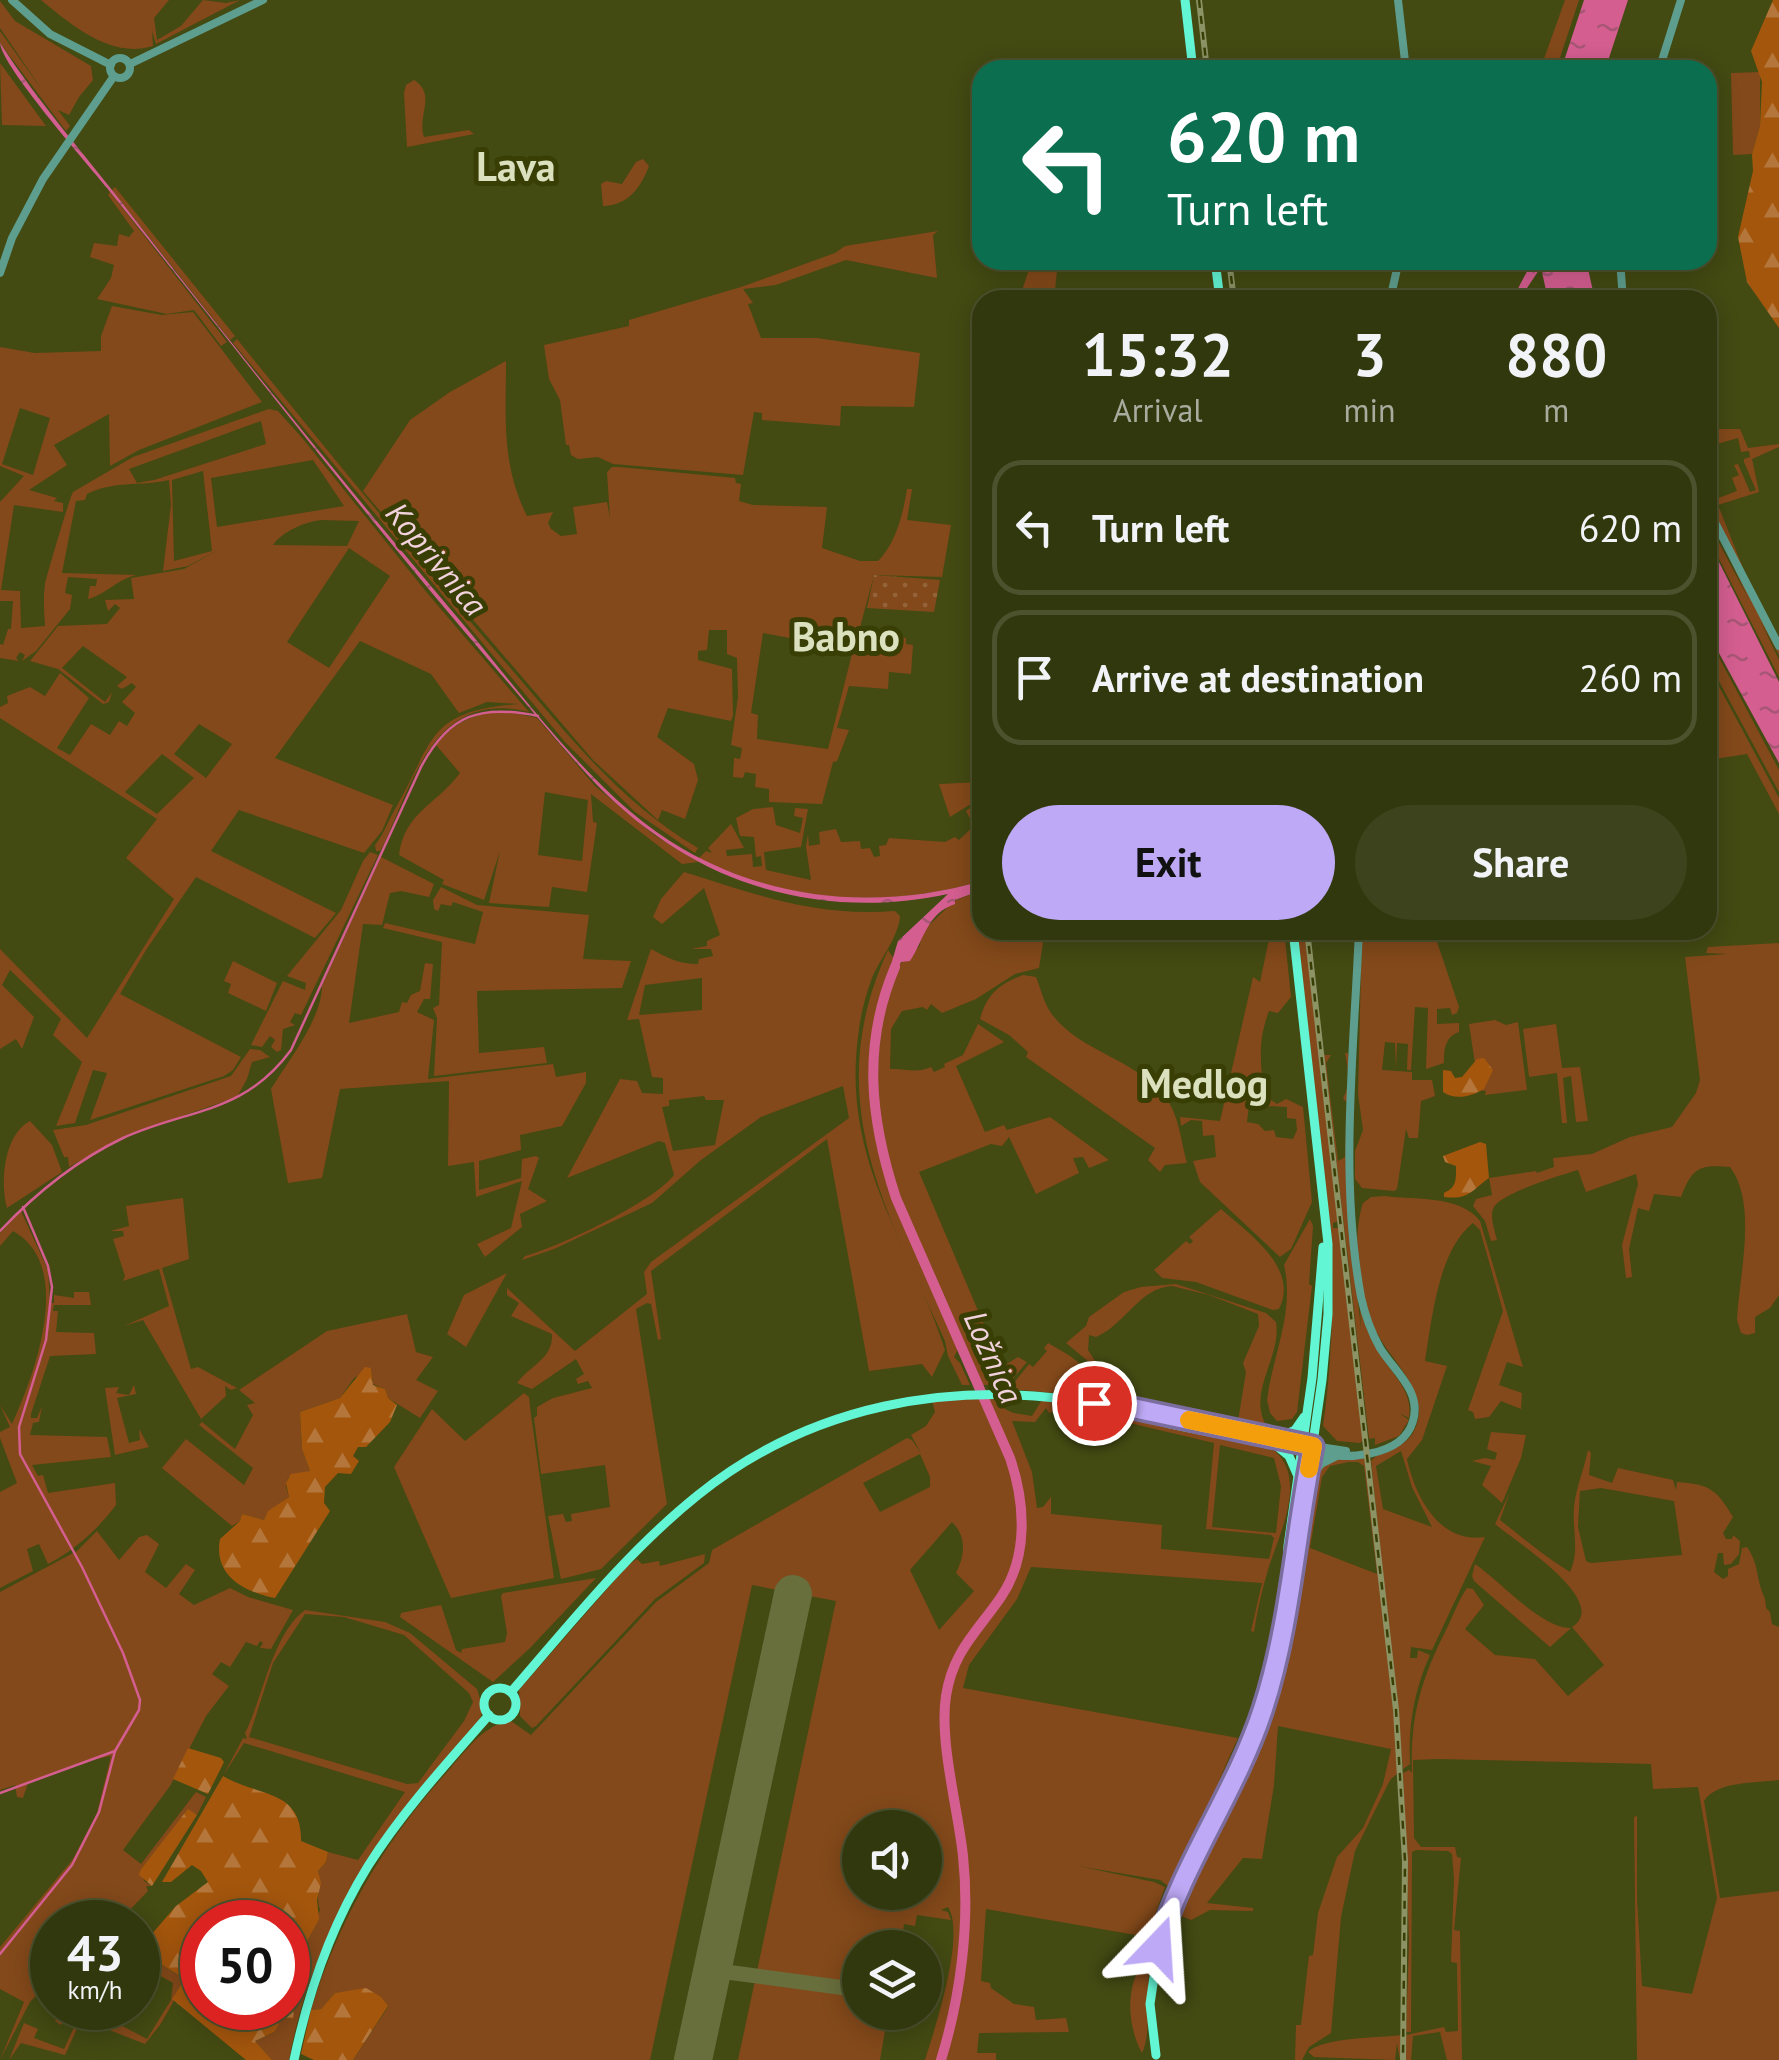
<!DOCTYPE html>
<meta charset="utf-8">
<style>
body{margin:0;font-family:"PT Sans",sans-serif;background:#3d431c;color:#f1f3f6;height:100vh;display:flex;flex-direction:column;font-size:38px;white-space:nowrap}
*{box-sizing:border-box;margin:0}
p{font-size:32px;color:#a8ac9e}
.icon{flex:none;width:55px;height:55px;fill:none;stroke:currentColor;stroke-width:2;stroke-linecap:round;stroke-linejoin:round}
.map{position:relative;flex:1;overflow:hidden}
.drawer{position:absolute;left:972px;top:290px;width:745px;height:650px;display:flex;flex-direction:column;background:#32380e;border-radius:30px;box-shadow:0 5px 25px #0003,0 0 0 2px #4d522e}
.drawer>*{flex:none}
.banner{position:absolute;left:972px;top:60px;width:745px;height:210px;border-radius:30px;box-shadow:0 5px 25px #0003,0 0 0 2px #4d522e;background:#0b6e4f;color:#fff;overflow:hidden}
.tools{position:absolute;left:842px;top:1810px;display:grid;gap:20px}
.tools a{display:grid;place-items:center;width:100px;height:100px;border-radius:50%;background:#32380e;box-shadow:0 5px 25px #0003,0 0 0 2px #4d522e;font-size:50px}
.speed{position:absolute;left:30px;top:1900px;display:flex;gap:20px;font-size:50px;font-weight:700;text-align:center}
.speed>*{display:grid;place-content:center;width:130px;height:130px;border-radius:50%;background:#32380e;box-shadow:0 5px 25px #0003,0 0 0 2px #4d522e;line-height:1}
.speed small{font-size:25px;font-weight:400}
.speed .limit{border:15px solid #d22;background:#fff;color:#111}
.pin{position:absolute;display:grid;place-items:center;width:85px;height:85px;color:#fff;margin:-42px;border:5px solid #fff;border-radius:50%;box-shadow:0 2px 10px #0007}
.me{position:absolute;width:110px;margin:-55px;rotate:20deg;stroke-linejoin:round;filter:drop-shadow(0 0 8px #0008)}
.turn{display:flex;align-items:center;gap:35px;height:210px;padding:0 30px;font-size:45px}
.turn .icon{width:130px;height:130px;stroke-width:2.5}
.turn b{display:block;font-size:70px;line-height:85px}
.eta{display:flex;justify-content:space-evenly;align-items:center;height:170px;text-align:center}
.eta b{font-size:60px;font-weight:800;line-height:70px}
.button{display:flex;gap:20px;margin-top:auto;padding:20px 30px}
.button a{flex:1;height:115px;border-radius:60px;background:#bda9f5;color:#111;font-size:40px;font-weight:800;line-height:115px;text-align:center}
.button a+a{background:#3d431c;color:#f1f3f6}
ul{padding:0;list-style:none}
li{display:flex;align-items:center;gap:30px;height:135px;margin:0 20px 15px;padding:0 10px;border:5px solid #4d522e;border-radius:30px}
li div{flex:1}
li b{display:block;font-size:38px}
li em{font-style:normal}
.map>svg:first-child{display:block}
.green{fill:#83491a;fill-rule:evenodd}
.forest{fill:url(#forest-firs)}
.garden{fill:url(#garden-dots)}
.water{fill:url(#water-ripples)}
.lines{fill:none;stroke-linecap:round;stroke-linejoin:round}
.stream{stroke:#d45e90;stroke-width:2.5}
.river{stroke:#d45e90;stroke-width:10}
.taxiway{stroke:#686e3c;stroke-width:15}
.runway{stroke:#686e3c;stroke-width:38}
.minor{stroke:#5e9e8e;stroke-width:8}
.major{stroke:#63f6d5;stroke-width:9}
.rail-casing{stroke:#8c9365;stroke-width:6}
.rail{stroke:#393f04;stroke-width:2.5;stroke-dasharray:8;stroke-linecap:butt}
.route-casing{stroke:#7b6e9f;stroke-width:25}
.route{stroke:#bda9f5;stroke-width:18}
.slow{stroke:#f59e0b;stroke-width:18}
.labels{text-anchor:middle;stroke-width:10;stroke-linejoin:round;paint-order:stroke}
.water-label{font-size:32px;font-style:italic;fill:#f2d2dd;stroke:#393f04}
.district-label{font-size:40px;font-weight:bold;fill:#dbe1be;stroke:#393f04}
</style>
<div class="map">
<svg width="1779" height="2060" viewBox="0 0 1779 2060">
<defs>
<pattern id="forest-firs" width="22" height="20" patternUnits="userSpaceOnUse" patternTransform="scale(2.5)"><rect width="22" height="20" fill="#a4560d"/><path d="M5 1l3.5 6h-7zM16 11l3.5 6h-7z" fill="#b4763a"/></pattern>
<pattern id="garden-dots" width="8" height="8" patternUnits="userSpaceOnUse" patternTransform="scale(2.5)"><rect width="8" height="8" fill="#83491a"/><path d="M2 2h.1M6 6h.1" fill="none" stroke="#94633a" stroke-width="1.8" stroke-linecap="round"/></pattern>
<pattern id="water-ripples" width="26" height="14" patternUnits="userSpaceOnUse" patternTransform="scale(2.5)"><rect width="26" height="14" fill="#d45e90"/><path d="M2 4q2-2 4 0t4 0M15 11q2-2 4 0t4 0" fill="none" stroke="#a85676"/></pattern>
</defs>
<rect width="100%" height="100%" fill="#434a12"/>
<g class="green">
<path d="M41,0H169L154,18L157,40L181,26L203,0L226,3L240,0L156,44L152,31L153,46C111,59 73,26 41,0Z"/>
<polygon points="1565,0 1579,0 1556,70 1540,70"/>
<polygon points="0,1 15,21 91,66 93,80 79,97 69,115 58,110 70,126 66,131 0,43 0,31 45,94 0,28"/>
<polygon points="0,63 46,126 2,125"/>
<polygon points="1760,72 1760,126 1752,154 1733,155 1731,73"/>
<path d="M414,80C437,95 417,114 424,137L469,130L474,134L407,147L404,93L406,85Z"/>
<path d="M643,159L649,166C640,189 628,205 603,206L601,184L606,181L622,184L636,162Z"/>
<polygon points="115,187 235,336 230,340 112,190"/>
<polygon points="110,192 227,342 221,346 194,310 167,314 97,299 111,278 114,265 90,257 94,243 117,246 119,234 129,237 134,231 108,195"/>
<polygon points="938,231 933,235 937,278 846,260 776,285 743,289 753,303 748,304 761,338 817,338 920,353 914,407 841,406 840,426 762,420 762,413 754,412 743,475 613,464 598,457 578,459 571,455 569,445 566,445 560,400 549,379 544,345 629,326 629,320 741,287 835,253 845,246"/>
<polygon points="1032,260 1058,260 1054,300 1019,300"/>
<path d="M112,306L162,315L193,312L262,402L139,450L110,466L109,414L54,445L67,465L29,490L57,498L54,501L63,503V512L14,505L1,590L20,591L21,628L45,626C44,612 43,598 45,584C46,578 70,496 73,492L133,457L269,409L278,411L303,439L428,594L529,712C438,689 414,776 385,842L380,851H376L375,845C384,834 387,823 394,811C435,740 426,711 519,704L487,702L459,713L431,674L360,641L275,758L393,805L382,831L364,853L239,810L211,851L336,913L315,938L196,877L146,950L120,994L241,1057L233,1070L224,1076L90,1120L107,1073L93,1070L75,1123L56,1126L82,1062L53,1035L61,1019L10,970L2,985L34,1017L22,1049L16,1039L0,1049V949L87,1038L174,899L126,858L157,819L0,718V707L8,703L7,696L30,687L45,696L60,673L89,698L57,748L70,755L91,724L110,735L119,721L127,726L135,713L122,702L136,687L132,683L122,689L117,686L127,677L83,646L62,668L105,702L112,692L109,702L103,704L58,669L30,661L58,626L107,624L120,608L115,604L108,611L105,600L134,599L131,578L184,569L220,549L188,566L163,571L171,505L169,480C137,487 116,480 87,494L85,500L76,501L62,573L137,575C117,579 107,594 88,599L90,586H96L97,579L68,577L65,593L72,595L70,609L36,651L22,661L25,655L20,652L16,658L19,661L0,658V644L3,645L8,629H11L13,601H0V502L24,476L0,466V347L35,353L101,351V336ZM20,408L50,418L33,475L2,464ZM261,421L266,444L154,480L137,483L129,469ZM313,460L344,506L217,527L211,478ZM203,471L212,551L174,561L172,480ZM321,520L359,521L347,546L273,545C282,532 304,522 321,520ZM349,548L390,576L329,668L287,642ZM199,724L232,744L206,778L174,754ZM162,754L194,778L157,814L125,792Z"/>
<path d="M237,339C325,448 414,557 506,663C565,731 619,802 698,848L695,853L635,812L565,742L233,343Z"/>
<path d="M506,361C506,417 501,464 527,516L553,512L548,523L551,529L561,536L577,534L573,507L607,502L610,518L607,472L612,467H620L735,478L736,483L741,484L739,501L753,505L827,507L822,548L860,561H878C896,543 903,514 907,489H912L907,520L951,525L942,577L874,575L859,631L864,634L906,638V644L913,645L911,674L889,672L888,689L849,686L837,728L849,730L837,761L833,762L822,804L769,802V789L755,787L756,774L745,772L743,778L733,777L734,758L740,759L742,748L731,745L738,697L737,658L727,654V630H709L707,650L698,651V660L732,669L733,716L731,721L668,708L657,737L694,764L698,780L685,819L662,810L658,820L593,760L363,491L410,420L450,392ZM763,633L853,650L828,749L757,739L758,715L751,713Z"/>
<polygon points="1708,429 1740,429 1748,448 1779,444 1779,447 1752,459 1759,492 1718,505 1747,578 1708,502 1737,491 1732,478 1739,475 1734,465 1738,464 1750,492 1756,490 1744,462 1744,459 1750,457 1749,451 1741,452 1738,438 1710,446 1712,455 1708,458"/>
<polygon points="1708,513 1779,651 1779,655 1760,620 1779,660 1779,677 1708,537 1708,522 1749,600"/>
<polygon points="1708,637 1779,770 1779,792 1708,661"/>
<polygon points="1708,666 1779,798 1779,814 1747,754 1708,760"/>
<path d="M504,711L537,718L595,786L654,835L698,862L682,864L591,794L593,822L597,823L587,892L552,887L549,907L489,903L500,851L484,900L442,884L444,880L399,855C404,813 436,805 460,773L436,745C454,723 475,712 504,711ZM545,792L588,800L582,861L538,855Z"/>
<polygon points="982,782 982,797 950,817 939,784"/>
<path d="M982,799V881C888,908 788,904 699,858L706,851L712,853L708,848L731,824L744,848L726,850L727,856L752,854L753,867L762,866L761,856L756,857L754,837L740,836L736,818L753,809L773,807L776,825L800,833L803,818L794,816L795,808L808,809L801,847L764,852L766,870L811,880L806,847L808,834L809,846L820,844L819,832L836,829L841,842L860,841L861,849L870,848L874,857L880,856L879,846L886,845L889,838L945,842L955,837L959,840L974,826L966,811Z"/>
<polygon points="370,852 378,855 301,1015 295,1013 290,1022 295,1025 283,1029 281,1050 277,1052 271,1047 275,1040 270,1036 262,1047 251,1045 283,981 305,990 306,983 287,976 341,910 363,861"/>
<path d="M381,857L434,884L429,897L401,891L390,893L382,925L363,924L349,1023L399,1012L402,1002L407,1003L411,995L420,991L425,963L433,964L430,999H424L417,1012L434,1020L428,1079L553,1064L556,1077L586,1072V1083L562,1126L520,1135L521,1150L479,1161V1190L521,1178L522,1159L536,1156L539,1158L528,1189L547,1201L520,1214L522,1227L485,1257L477,1244L511,1228L522,1181L476,1197L474,1162L448,1166L449,1081L340,1089L322,1178L288,1183L271,1089C288,1061 322,1019 322,986Z"/>
<path d="M684,872C758,895 815,917 895,911L900,916C899,936 880,959 872,978C865,997 860,1017 858,1037C842,1163 909,1239 945,1350L932,1377L922,1364L869,1371L827,1139L651,1271L661,1339L658,1340L651,1304L647,1303L636,1309L667,1504L601,1569L561,1579L548,1516L563,1514L566,1522L572,1521L571,1514L610,1507L605,1465L541,1474L534,1418L537,1416V1407L553,1398L592,1388L588,1381L578,1384L576,1379L584,1374L576,1359L532,1389L517,1383C531,1364 553,1359 552,1334L511,1316L519,1303L507,1295V1288L575,1351L647,1294L644,1272L651,1262L849,1118L843,1086L761,1117L701,1160L652,1203L554,1249L522,1260L525,1256C557,1248 655,1201 674,1175L665,1143L659,1141L567,1178L620,1079L637,1081L642,1093L663,1094V1078L652,1077L639,1019L627,1020L651,949C668,958 679,964 698,964L699,959L713,956L711,949H691L707,946V941L720,935L704,888L662,924L653,917L661,899ZM702,978V1010L639,1015L645,985ZM704,1096L706,1100H724L715,1145L673,1151L662,1107L669,1106V1100Z"/>
<polygon points="441,887 477,905 589,915 583,959 631,961 622,988 477,991 479,1053 544,1047 547,1063 434,1076 437,1018 433,1008 439,1005 442,942 383,928 385,923 475,944 483,912 453,902 451,906 441,904 438,911 434,909 433,900"/>
<path d="M982,890V930H1040L1043,943L1039,968L1015,974L976,999L942,1013L931,1004L927,1010L923,1007L902,1011L891,1029L890,1069C905,1068 915,1074 931,1067L934,1072L945,1067L944,1064L963,1055L978,1024L1004,1042L956,1066L985,1132L1004,1125L1007,1130L1050,1117L1109,1160L1089,1168L1083,1157L1073,1158L1079,1173L1036,1194L1009,1137L1002,1146L991,1144L919,1172L1002,1367L1018,1357L1027,1362L1010,1382L1004,1373L992,1370L1004,1379L1000,1385H981L894,1184L885,1153L875,1091V1055L880,1017L900,964L919,947L924,930L954,901Z"/>
<path d="M1271,930H1284L1291,997L1278,1013L1269,1011C1258,1041 1260,1058 1264,1095L1277,1104L1286,1099L1303,1107L1312,1202L1291,1249L1280,1257L1200,1182L1193,1161L1216,1157L1214,1135L1203,1136L1202,1121L1191,1120L1181,1126L1180,1117L1220,1121L1253,977L1260,982ZM1249,1105L1287,1107V1118L1296,1119L1297,1130L1293,1139L1276,1137L1274,1130L1265,1131L1258,1124L1247,1122Z"/>
<path d="M1297,930H1305L1337,1199L1339,1221L1333,1223V1228H1340L1365,1438L1360,1443L1337,1441L1323,1426C1332,1364 1334,1299 1331,1235Z"/>
<path d="M1362,930H1433L1459,1007L1457,1013L1452,1015L1450,1008L1437,1009V1024L1459,1023V1032C1445,1037 1444,1049 1444,1063L1426,1069L1428,1008L1415,1007L1411,1070H1407L1408,1044L1397,1043L1396,1069L1395,1043L1385,1042L1382,1070L1412,1072V1080H1432L1435,1096L1421,1101L1418,1138H1409L1406,1129L1397,1189L1394,1191L1362,1188L1355,1179V1151L1363,1130L1358,1094Z"/>
<path d="M1779,943V1295L1770,1308L1755,1317V1333L1747,1335L1741,1333L1737,1320C1739,1275 1758,1204 1730,1167C1699,1164 1692,1168 1681,1197L1654,1194L1649,1211L1638,1208L1629,1249L1632,1277L1626,1278L1622,1245L1638,1184L1636,1174L1586,1192L1578,1170C1561,1175 1502,1193 1494,1207C1489,1216 1495,1231 1497,1240L1491,1241L1485,1221L1473,1206L1476,1199L1492,1195L1489,1178L1536,1171L1537,1173L1554,1167L1553,1158L1592,1154L1630,1137L1672,1127L1696,1093L1700,1080L1685,957L1728,954L1706,953L1708,947Z"/>
<path d="M888,950L894,959C832,1099 903,1219 959,1347L954,1357L960,1363L970,1385H962L948,1356L945,1341C884,1206 820,1098 888,950Z"/>
<polygon points="233,961 277,983 266,1011 228,993 231,984 224,981"/>
<path d="M1023,975L1036,977C1041,989 1043,1001 1051,1013C1079,1052 1135,1058 1165,1097C1179,1114 1181,1142 1187,1163L1165,1165L1160,1172L1148,1160L1155,1148L1026,1057L1028,1052L1009,1035L980,1019C987,994 999,984 1023,975Z"/>
<polygon points="1495,1020 1506,1025 1518,1022 1527,1090 1485,1095 1486,1091 1479,1090 1469,1024"/>
<polygon points="1556,1024 1562,1068 1580,1067 1588,1121 1576,1122 1571,1076 1563,1078 1567,1123 1562,1123 1557,1073 1529,1077 1523,1029"/>
<polygon points="250,1049 260,1050 270,1057 252,1062 247,1079 237,1097 127,1135 69,1167 68,1157 64,1157 53,1130 86,1125 231,1076"/>
<path d="M1345,1053H1348L1350,1069L1348,1210L1361,1329L1360,1309C1365,1325 1371,1340 1380,1354C1393,1376 1413,1390 1409,1418L1399,1413L1409,1420L1399,1436L1375,1445V1438L1369,1439L1324,1055H1331L1326,1063L1338,1161L1345,1157L1347,1103L1343,1098C1351,1085 1348,1069 1345,1053Z"/>
<path d="M30,1121L52,1145L62,1172L7,1208C0,1184 3,1135 30,1121Z"/>
<path d="M1385,1196C1414,1200 1461,1195 1480,1221L1523,1367L1507,1362L1499,1385L1522,1393L1521,1409L1501,1401L1489,1417L1475,1419L1473,1412L1468,1410L1503,1311L1480,1230L1473,1223C1438,1250 1432,1320 1425,1361L1447,1366L1422,1440L1407,1459C1415,1496 1439,1544 1485,1537L1432,1650L1411,1647L1410,1658H1417L1418,1650L1430,1655C1414,1691 1408,1726 1410,1764L1403,1769L1371,1461C1381,1448 1404,1451 1414,1431C1434,1392 1388,1360 1374,1327C1359,1292 1351,1240 1363,1203L1371,1197ZM1401,1451L1412,1487L1432,1527L1383,1509L1376,1466Z"/>
<polygon points="183,1198 189,1259 162,1268 191,1369 198,1367 237,1388 231,1390 225,1386 226,1396 201,1419 143,1320 124,1326 169,1306 159,1269 123,1281 125,1276 113,1239 124,1236 123,1231 110,1231 129,1226 126,1206"/>
<path d="M1221,1209C1247,1232 1300,1268 1279,1309L1273,1310L1196,1282L1162,1278L1154,1270L1186,1241L1190,1244L1193,1241L1189,1237Z"/>
<path d="M21,1211L48,1270L50,1303H54V1295L74,1298V1292H89L91,1305H54L53,1311H58L56,1332L94,1333L96,1354L50,1356L31,1414V1418H37L42,1406L39,1422L33,1423L30,1435L107,1437L111,1457L32,1465L38,1476L43,1475L48,1493L115,1483L116,1505C99,1528 74,1551 48,1564L39,1544L27,1549L33,1571L0,1588V1492L17,1483L0,1438V1432L10,1427L0,1405L12,1424C35,1374 75,1265 13,1231L0,1246V1233Z"/>
<path d="M1310,1219L1313,1226L1309,1284L1312,1286L1297,1412L1292,1419L1277,1421L1270,1413L1267,1400C1273,1353 1295,1312 1284,1265Z"/>
<polygon points="507,1273 466,1347 447,1334 464,1295"/>
<path d="M1176,1284L1266,1313L1276,1322C1282,1359 1245,1392 1268,1429H1289L1271,1434L1112,1401L1104,1394L1089,1362L1066,1343L1086,1326L1089,1317L1124,1292L1141,1287ZM1172,1286L1209,1295L1258,1314L1259,1326L1243,1363L1246,1372L1238,1421L1150,1401L1111,1386L1088,1350L1089,1335L1096,1337C1126,1324 1139,1288 1172,1286Z"/>
<polygon points="407,1314 416,1352 433,1357 416,1380 438,1391 420,1418 388,1398 385,1389 373,1384 371,1368 354,1378 340,1398 300,1412 302,1449 310,1471 288,1478 286,1487 289,1497 269,1511 264,1520 242,1514 240,1521 232,1526 162,1468 186,1439 244,1485 253,1468 199,1425 202,1422 235,1449 253,1415 247,1405 255,1403 239,1390 327,1331"/>
<path d="M1048,1343C1066,1354 1098,1367 1087,1393L1077,1395L1009,1389L1029,1364L1033,1367L1047,1351L1044,1348Z"/>
<polygon points="134,1385 136,1394 117,1398 129,1443 140,1440 139,1429 149,1447 115,1455 105,1388 119,1387 116,1393 129,1395"/>
<polygon points="524,1393 529,1397 531,1415 554,1578 451,1598 394,1467 432,1409 465,1441"/>
<path d="M981,1396C1008,1460 1042,1528 998,1594C973,1631 952,1649 943,1695C941,1742 953,1792 959,1840C968,1913 961,1989 939,2060H925C935,2028 966,1935 948,1907L941,1910L948,1912L951,1920L917,1915L915,1926L904,1924L901,1947L860,1948V1987L801,1979V1984L860,1992V2012L888,2013L880,2060H738L836,1601L752,1585L650,2060H353L388,2007C374,1985 358,1991 335,1993L321,2009L311,2010C339,1919 384,1841 448,1771C461,1756 474,1738 491,1728C497,1724 506,1723 511,1721L531,1735L656,1602L709,1563L712,1550L907,1438L912,1440L921,1453L911,1435L926,1426L935,1412L932,1400ZM920,1454L930,1477V1487L880,1512L863,1483ZM952,1522C967,1537 965,1555 956,1573L974,1591L939,1630L910,1570ZM860,1828H925V1892H860Z"/>
<path d="M987,1396L997,1397C1003,1414 1015,1413 1032,1416L1042,1400L1089,1408L1091,1416C1076,1408 1065,1407 1049,1413L1046,1408L1035,1422L1012,1421L1032,1472L1037,1508L1043,1507L1051,1497V1514L1162,1525L1161,1549L1269,1559L1274,1538L1271,1535L1206,1529L1214,1443L1096,1415L1098,1410L1275,1451C1308,1481 1278,1536 1268,1570C1262,1590 1257,1611 1254,1632L1251,1631L1262,1583L1031,1567L1017,1599L969,1665L963,1688L1238,1738L1217,1784L1235,1748L1244,1751L1158,1937L1153,1929L1206,1818L1205,1811L1168,1886L1160,1880L1078,1866L1154,1882L1165,1887L1150,1929L1153,1938L986,1909L981,1981L990,1983L991,1988L1014,2004L1034,2007L1036,2020L1066,2018L1069,2032L979,2033L977,2053H996V2060H944C965,1989 974,1915 964,1841C959,1798 945,1749 948,1705C951,1663 973,1637 998,1605C1050,1537 1016,1464 987,1396ZM1220,1445L1274,1458L1281,1486L1276,1533L1212,1527Z"/>
<polygon points="1491,1432 1526,1435 1521,1458 1502,1503 1482,1485 1491,1466 1472,1461 1485,1458 1495,1460 1497,1453 1487,1449"/>
<path d="M1588,1450L1591,1453L1589,1475L1612,1483L1618,1468L1673,1480L1676,1490L1677,1482C1710,1484 1717,1490 1733,1517L1723,1533L1726,1539H1732L1733,1535L1740,1541L1739,1554L1731,1564L1724,1565L1723,1553H1718L1714,1572L1723,1579L1728,1576V1569L1739,1564L1742,1548L1747,1547C1757,1562 1756,1570 1760,1585C1762,1594 1766,1597 1766,1608L1770,1612L1772,1624L1779,1627V1780C1757,1783 1716,1781 1704,1801L1720,1898L1779,1891V2060H1637L1634,1817L1637,1816V1898L1642,1986L1692,1994L1717,1898L1698,1787L1653,1789L1651,1764L1438,1759L1413,1760L1414,1838L1421,1847H1455L1457,1857L1461,1858L1454,1930L1460,1931L1462,2060H1447L1440,2032L1413,2036L1411,2060H1405L1406,2035L1444,2027L1446,2032L1458,2031L1457,1963L1451,1962L1454,1879L1452,1854L1448,1851L1416,1850L1412,1852L1411,2032H1406L1409,1942L1403,1773L1409,1770L1412,1773C1410,1716 1421,1680 1446,1630C1453,1616 1458,1601 1467,1588L1473,1589L1484,1605L1465,1629L1495,1655L1535,1659L1568,1696L1604,1665L1572,1627C1612,1602 1515,1541 1495,1524L1510,1492L1500,1520C1523,1538 1545,1557 1570,1572C1580,1550 1572,1530 1574,1507C1576,1487 1584,1470 1588,1450ZM1601,1488L1674,1501L1682,1555L1591,1563L1586,1561L1578,1527L1580,1491Z"/>
<path d="M1366,1457L1400,1771L1390,1780L1355,1851L1341,1917L1331,2033L1309,2047L1302,2060H1295L1296,2025H1301L1309,1956L1313,1955L1318,1913L1337,1857L1363,1828L1383,1784L1391,1749L1278,1726L1274,1785L1262,1859L1243,1858L1207,1903L1253,1908V1911L1210,1910L1191,1920L1179,1915L1178,1909L1245,1766L1269,1703L1289,1628L1318,1471L1334,1459ZM1349,1462H1358L1364,1466L1377,1574L1310,1548L1322,1477L1330,1466Z"/>
<polygon points="97,1531 119,1560 139,1537 147,1535 159,1544 145,1572 166,1588 186,1564 195,1570 179,1594 194,1605 230,1588 248,1597 293,1610 271,1649 260,1648 263,1643 260,1641 257,1646 246,1642 230,1667 221,1662 212,1674 229,1686 206,1716 170,1786 123,1850 141,1864 196,1792 206,1797 197,1815 188,1810 141,1869 144,1881 152,1886 146,1886 148,1891 118,1922 52,1922 52,1979 30,2002 0,2060 24,2002 0,1989 0,1947 73,1859 97,1813 111,1756 87,1761 28,1783 23,1798 17,1797 15,1785 0,1790 0,1592 77,1551"/>
<polygon points="705,1554 704,1563 655,1599 536,1726 532,1728 520,1716 519,1690 628,1565 637,1559 642,1564 659,1561 660,1566"/>
<path d="M1475,1564C1500,1581 1542,1629 1571,1628L1550,1647L1474,1581L1472,1576Z"/>
<polygon points="596,1578 530,1648 493,1682 400,1617 401,1613 441,1605 456,1650 461,1653 462,1649 505,1642 507,1633 501,1596 503,1593"/>
<path d="M305,1610L385,1622L410,1633L477,1689L483,1709L480,1719C391,1818 313,1926 289,2060H272L255,2041L274,2032L277,2016L292,2019L295,2003L288,2002V1985L300,1977L301,1952L320,1910C315,1896 322,1885 318,1871L326,1862L328,1852L358,1860L405,1792L244,1743L223,1776L243,1738L247,1739L245,1733C263,1698 272,1634 305,1610ZM305,1614L344,1617L404,1635L469,1693L473,1702L464,1721L418,1783L407,1784L249,1737L273,1663Z"/>
<polygon points="138,1950 186,1980 160,2025 145,2044 84,2020 80,2022 65,2055 21,2043 9,2060 24,2023 38,2029 34,2038 64,2049 77,2021 64,2020 61,2025 55,2021 58,2016 80,2013 86,2008 94,2008 92,2010 147,2039 171,2000 173,1983 138,1963"/>
<path d="M1147,1958L1150,1964C1146,1990 1152,2033 1142,2053C1127,2026 1124,1983 1147,1958Z"/>
<path d="M1402,2035L1400,2060L1397,2043L1395,2060L1314,2057L1308,2052C1324,2037 1378,2038 1402,2035Z"/>
</g>
<g class="forest">
<polygon points="1773,0 1779,0 1779,328 1747,282 1738,237 1753,171 1752,154 1760,126 1762,82 1751,51"/>
<path d="M1484,1058L1493,1070L1484,1089C1472,1096 1456,1101 1443,1092V1070L1451,1071L1455,1078L1462,1077L1477,1059Z"/>
<path d="M1480,1142L1486,1144L1489,1178C1471,1191 1469,1200 1444,1197V1193C1457,1187 1456,1180 1456,1166L1445,1162L1443,1156Z"/>
<path d="M365,1367L371,1368L373,1385L385,1389L388,1398L397,1405L390,1422L366,1447H358L353,1456L359,1461L351,1474L338,1473L325,1487L324,1503L330,1511L275,1598C245,1592 213,1576 220,1539L240,1521L242,1514L264,1520L268,1511L289,1497L286,1483L291,1474L310,1471L302,1449L300,1412L340,1398Z"/>
<polygon points="188,1748 221,1758 224,1762 208,1794 173,1779"/>
<path d="M223,1776C257,1797 302,1788 301,1841L328,1852L326,1862L318,1871L321,1883L317,1900L319,1919L301,1952L300,1977L288,1985V1922H202V2008H288V2002L295,2003L293,2019L277,2016L279,2024L274,2032L255,2041L272,2060H246L172,1999L185,1979L138,1950L176,1906L208,1882L201,1871L192,1865L171,1882H162Z"/>
<polygon points="188,1809 197,1815 152,1886 139,1875 141,1869"/>
<polygon points="366,1988 381,1997 388,2006 353,2060 314,2060 301,2054 311,2010 321,2009 335,1993"/>
</g>
<polygon class="garden" points="874,575 940,580 934,612 867,608"/>
<g class="water">
<polygon points="1584,0 1628,0 1605,70 1561,70"/>
<path d="M0,43C39,104 89,159 133,217C238,353 346,486 457,617C522,693 595,799 683,849C775,902 881,910 982,881V890L955,900V904C927,913 924,940 910,961L901,962L894,977L887,978L898,941L948,894C857,914 758,900 678,850C649,832 620,809 596,784C560,746 527,704 492,664C359,509 235,347 107,188C87,163 2,67 0,43Z"/>
<polygon points="1533,260 1553,260 1556,272 1562,271 1562,260 1586,260 1595,300 1548,300 1541,267 1519,300 1512,300"/>
<polygon points="1708,540 1779,682 1779,763 1708,633"/>
</g>
<g class="lines">
<g class="stream">
<path d="M0,1231C36,1193 75,1161 123,1138C189,1108 243,1115 291,1050L421,767C449,714 481,704 538,716"/>
<polyline points="0,1793 115,1751"/>
<polyline points="0,1954 72,1865 99,1812 115,1751 139,1710 140,1700 123,1653 82,1567 20,1454 19,1427 46,1340 52,1287 48,1266 23,1207"/>
</g>
<path class="river" d="M895,967C862,1045 870,1119 896,1198L1010,1458C1025,1502 1029,1556 1001,1597C977,1632 953,1651 946,1696C939,1741 958,1809 963,1856C970,1923 961,1995 941,2060"/>
<polyline class="taxiway" points="712,1970 860,1990"/>
<polyline class="runway" points="693,2060 793,1594"/>
<g class="minor">
<polyline points="12,0 50,34 111,65"/>
<polyline points="1398,0 1406,70"/>
<circle cx="120" cy="68" r="10"/>
<polyline points="130,64 263,0"/>
<polyline points="1659,70 1681,0"/>
<polyline points="1620,260 1623,300"/>
<polyline points="0,273 12,238 43,179 114,76"/>
<polyline points="1390,300 1399,260"/>
<polyline points="1708,509 1779,646"/>
<polyline points="1313,1446 1346,1451"/>
<path d="M1312,1453C1343,1459 1402,1459 1413,1421C1422,1391 1394,1371 1380,1348C1371,1332 1365,1315 1361,1297C1339,1178 1354,1051 1359,930"/>
<polyline points="1309,1480 1321,1464 1335,1457"/>
</g>
<g class="major">
<polyline points="1185,0 1193,70"/>
<polyline points="1215,260 1220,300"/>
<polyline points="1130,1408 1306,1444"/>
<polyline points="1278,1438 1295,1430 1304,1417"/>
<polyline points="1278,1447 1289,1456 1297,1474"/>
<polyline points="1286,1595 1288,1546 1312,1378 1323,1247"/>
<circle cx="500" cy="1704" r="16"/>
<path d="M511,1692C570,1624 627,1552 698,1495C810,1405 951,1379 1091,1403C1117,1407 1144,1418 1171,1424C1218,1434 1265,1442 1312,1453"/>
<polyline points="1156,2055 1150,2004 1159,1943 1179,1891 1238,1773 1264,1707 1289,1610 1322,1380 1328,1314 1328,1244 1293,930"/>
<path d="M294,2060C308,1993 332,1924 368,1866C402,1812 447,1763 489,1715"/>
</g>
<defs>
<g id="rail">
<polyline points="1199,0 1207,70"/>
<polyline points="1229,260 1234,300"/>
<polyline points="1307,930 1396,1710 1405,1861 1403,2060"/>
</g>
</defs>
<use href="#rail" class="rail-casing"/>
<use href="#rail" class="rail"/>
</g>
<g class="lines">
<defs>
<path id="route" d="M1094,1403H1109L1313,1446C1295,1534 1291,1623 1263,1709C1236,1792 1182,1864 1158,1947"/>
</defs>
<use href="#route" class="route-casing"/>
<use href="#route" class="route"/>
<polyline class="slow" points="1189,1420 1313,1446 1309,1469"/>
</g>
<g class="labels">
<g class="water-label">
<text transform="translate(436 559) rotate(50)" y="11">Koprivnica</text>
<text transform="translate(993 1357) rotate(66)" y="11">Ložnica</text>
</g>
<g class="district-label">
<text x="516" y="181">Lava</text>
<text x="846" y="651">Babno</text>
<text x="1204" y="1098">Medlog</text>
</g>
</g>
</svg>
<div class="tools">
<a><svg class="icon" aria-label="sound" viewBox="0 0 24 24"><path d="M4 9h4l5-4v14l-5-4H4zM17 9q2 3 0 6"/></svg></a>
<a><svg class="icon" aria-label="layers" viewBox="0 0 24 24"><path d="M12 4l9 5-9 5-9-5zM3 14l9 5 9-5"/></svg></a>
</div>
<div class="speed"><div>43<small>km/h</small></div><div class="limit">50</div></div>
<div class="pin" style="left:1094px;top:1403px;background:#d93025"><svg class="icon" aria-label="arrive" viewBox="0 0 24 24"><path d="M6 21V4h12l-3 4 3 4H6"/></svg></div>
<svg class="me" style="left:1158px;top:1947px" viewBox="-20 -20 40 40"><path d="M0-17L14 15 0 8-14 15z" fill="#bda9f5" stroke="#fff" stroke-width="4"/></svg>
<div class="banner">
<div class="turn"><svg class="icon" aria-label="left" viewBox="0 0 24 24"><path d="M17 20v-9H6M10 6l-5 5 5 5"/></svg><div><b>620 m</b>Turn left</div></div>
</div>
<section class="drawer">
<div class="eta">
<div><b>15:32</b><p>Arrival</p></div>
<div><b>3</b><p>min</p></div>
<div><b>880</b><p>m</p></div>
</div>
<ul>
<li><svg class="icon" aria-label="left" viewBox="0 0 24 24"><path d="M17 20v-9H6M10 6l-5 5 5 5"/></svg><div><b>Turn left</b></div><em>620 m</em></li>
<li><svg class="icon" aria-label="arrive" viewBox="0 0 24 24"><path d="M6 21V4h12l-3 4 3 4H6"/></svg><div><b>Arrive at destination</b></div><em>260 m</em></li>
</ul>
<div class="button"><a>Exit</a><a>Share</a></div>
</section>
</div>
